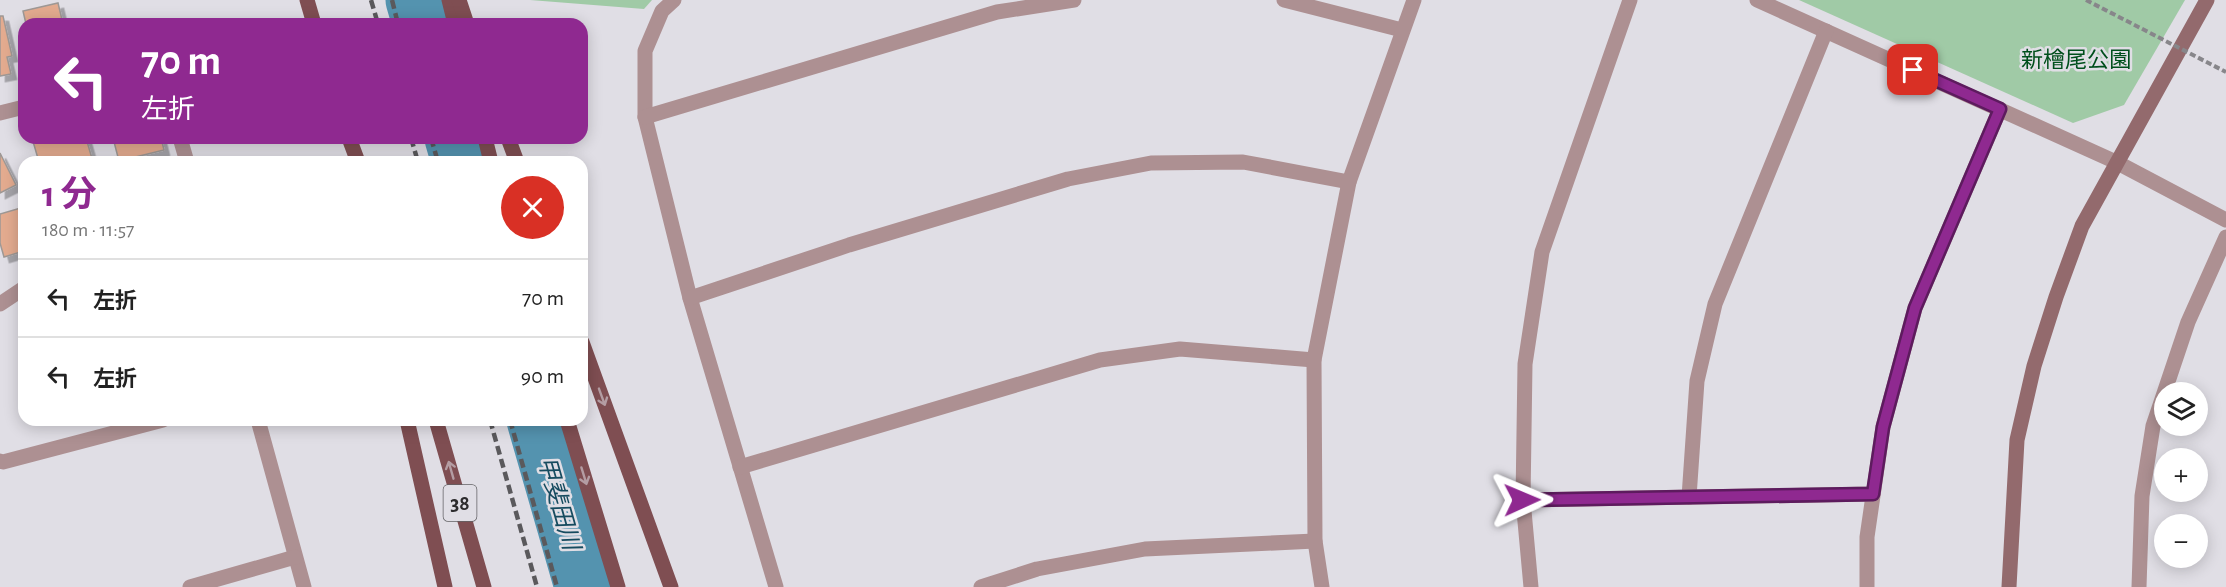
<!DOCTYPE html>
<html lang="ja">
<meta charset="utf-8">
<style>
body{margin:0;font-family:"Alegreya Sans","Noto Sans JP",sans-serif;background:#f2f2f2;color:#222;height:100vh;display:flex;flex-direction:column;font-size:22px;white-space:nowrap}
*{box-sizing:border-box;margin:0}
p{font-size:20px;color:#767676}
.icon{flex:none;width:33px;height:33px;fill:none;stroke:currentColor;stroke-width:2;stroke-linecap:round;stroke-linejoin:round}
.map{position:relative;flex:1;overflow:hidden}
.side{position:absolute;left:18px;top:156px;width:570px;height:270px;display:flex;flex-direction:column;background:#fff;border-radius:18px;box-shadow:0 3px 15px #0003}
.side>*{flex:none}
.hud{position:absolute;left:18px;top:18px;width:570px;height:126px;border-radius:18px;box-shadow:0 3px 15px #0003;background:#8f2990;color:#fff;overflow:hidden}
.tools{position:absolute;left:2154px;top:382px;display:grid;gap:12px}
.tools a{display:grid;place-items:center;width:54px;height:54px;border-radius:50%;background:#fff;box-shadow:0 3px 15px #0003;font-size:30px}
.pin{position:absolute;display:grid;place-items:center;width:51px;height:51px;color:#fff;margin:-26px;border-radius:12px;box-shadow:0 3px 9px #0006}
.me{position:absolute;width:66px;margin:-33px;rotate:89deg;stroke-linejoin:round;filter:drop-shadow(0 0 4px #0008)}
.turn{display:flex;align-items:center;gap:21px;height:126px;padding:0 24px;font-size:27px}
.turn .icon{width:78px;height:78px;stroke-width:2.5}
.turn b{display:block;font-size:42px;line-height:51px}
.round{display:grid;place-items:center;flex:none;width:63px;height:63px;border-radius:32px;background:#f2f2f2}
.overview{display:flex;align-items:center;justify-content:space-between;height:102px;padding:0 24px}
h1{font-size:36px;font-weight:700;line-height:45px;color:#8f2990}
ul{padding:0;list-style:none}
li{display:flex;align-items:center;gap:18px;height:78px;padding:0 24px;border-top:2px solid #e0e0e0}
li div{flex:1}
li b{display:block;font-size:22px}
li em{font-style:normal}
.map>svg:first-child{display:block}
.green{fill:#a0caa6}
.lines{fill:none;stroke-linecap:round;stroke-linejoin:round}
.river{stroke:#5493af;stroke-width:57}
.building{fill:#e3ab8f;stroke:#9e9895;stroke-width:1.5;filter:url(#shadow)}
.street{stroke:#ad9092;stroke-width:15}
.secondary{stroke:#936a6d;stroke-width:15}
.primary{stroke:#7f4e52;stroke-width:15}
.rail{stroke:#5a595c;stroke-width:4.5;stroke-dasharray:9 4.5;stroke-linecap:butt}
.path-bridge{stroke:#87868a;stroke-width:4;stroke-dasharray:6 3;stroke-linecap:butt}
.oneway{stroke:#b49da3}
.route-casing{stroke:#5d1b5e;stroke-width:15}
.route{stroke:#8f2990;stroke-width:10}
.labels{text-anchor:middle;stroke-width:5;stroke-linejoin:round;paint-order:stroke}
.shield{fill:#e0dee5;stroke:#626164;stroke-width:1.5}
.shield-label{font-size:21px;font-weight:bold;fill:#2c2b2d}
.park-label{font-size:22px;fill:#004f1c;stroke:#e0dee5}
.water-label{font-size:24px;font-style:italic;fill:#164b5f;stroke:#e0dee5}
</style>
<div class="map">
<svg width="2226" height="587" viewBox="0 0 2226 587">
<defs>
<filter id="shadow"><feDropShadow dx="5.5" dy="5.5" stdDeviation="0" flood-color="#0004"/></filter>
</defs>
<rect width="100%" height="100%" fill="#e0dee5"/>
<g class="green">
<polygon points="530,0 652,0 644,9"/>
<polygon points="1799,0 2185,0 2124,105 2073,123"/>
</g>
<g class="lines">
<g class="river">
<polyline points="414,0 421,24"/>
<polyline points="453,138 460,162"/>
<polyline points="535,420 583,587"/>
</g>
</g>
<g class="building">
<polygon points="58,3 63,24 26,24 23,11"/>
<polygon points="0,16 3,16 12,56 7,57 11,74 0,76"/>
<polygon points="32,138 86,138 93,162 39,162"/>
<polygon points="113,138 161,138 164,150 119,161"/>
<polygon points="0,153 16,185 0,193"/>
<polygon points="24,207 24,251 4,257 0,243 0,214"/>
</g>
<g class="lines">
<g class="street">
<polyline points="674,0 662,11 645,51 645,117 690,298 776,587"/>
<polyline points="1284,0 1402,30"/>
<polyline points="1757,0 2116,162 2226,220"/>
<polyline points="0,113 24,107"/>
<polyline points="645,117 997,12 1074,0"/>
<polyline points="180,138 187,162"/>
<polyline points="690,298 849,245 1068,179 1151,163 1243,162 1349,182"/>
<polyline points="0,304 24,288"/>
<polyline points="258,420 304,587"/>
<polyline points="0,461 3,462 163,420"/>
<polyline points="740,467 1100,360 1180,349 1314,360"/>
<polyline points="1689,497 1697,381 1715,304 1826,31"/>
<polyline points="1523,500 1873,494"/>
<polyline points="190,587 295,557"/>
<polyline points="981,587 1037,569 1145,549 1315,541"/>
<polyline points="1322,587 1315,541 1314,360 1349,182 1414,0"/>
<polyline points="1531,587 1523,500 1525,364 1542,252 1630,0"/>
<polyline points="1867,587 1867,537 1883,427 1915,308 2000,109"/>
<polyline points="2139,587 2142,496 2153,426 2188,322 2226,237"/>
</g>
<polyline class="secondary" points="2009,587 2017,440 2034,366 2056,297 2082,226 2207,0"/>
<g class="primary">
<polyline points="307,0 314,24"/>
<polyline points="449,0 455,24"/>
<polyline points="459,0 467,24"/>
<polyline points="349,138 358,162"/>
<polyline points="485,138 491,162"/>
<polyline points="508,138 517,162"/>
<polyline points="582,342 671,587"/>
<polyline points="407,420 445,587"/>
<polyline points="436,420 484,587"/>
<polyline points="567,420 618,587"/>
</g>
<g class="rail">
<polyline points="371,0 378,24"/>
<polyline points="392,0 398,24"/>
<polyline points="411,138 418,162"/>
<polyline points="431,138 438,162"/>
<polyline points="490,420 537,587"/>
<polyline points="510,420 557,587"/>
</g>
<polyline class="path-bridge" points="2086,0 2226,72"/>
</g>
<defs><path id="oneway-shaft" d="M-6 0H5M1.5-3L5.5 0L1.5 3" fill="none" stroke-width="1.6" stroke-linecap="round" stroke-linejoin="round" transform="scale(1.5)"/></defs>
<g class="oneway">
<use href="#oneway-shaft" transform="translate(602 397) rotate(70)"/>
<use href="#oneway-shaft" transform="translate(451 470) rotate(-106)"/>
<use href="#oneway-shaft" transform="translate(584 476) rotate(73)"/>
</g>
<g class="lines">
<defs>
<polyline id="route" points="1522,500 1873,494 1883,427 1915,308 2000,109 1913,70"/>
</defs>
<use href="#route" class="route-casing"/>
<use href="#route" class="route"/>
</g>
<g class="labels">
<rect class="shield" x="443.5" y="485" width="33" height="36" rx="4.5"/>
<g class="shield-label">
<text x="460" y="510">38</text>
</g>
<g class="park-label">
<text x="2076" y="67">新檜尾公園</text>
</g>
<g class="water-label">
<text transform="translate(559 503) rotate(74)" y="8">甲斐田川</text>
</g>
</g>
</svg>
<div class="tools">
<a><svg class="icon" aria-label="layers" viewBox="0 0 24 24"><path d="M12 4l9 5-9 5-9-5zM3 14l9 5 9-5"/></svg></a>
<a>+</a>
<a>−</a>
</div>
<div class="pin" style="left:1913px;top:70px;background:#d93025"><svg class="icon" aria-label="arrive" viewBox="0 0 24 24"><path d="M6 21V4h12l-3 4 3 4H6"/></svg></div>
<svg class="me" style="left:1522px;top:500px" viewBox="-20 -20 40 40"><path d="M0-17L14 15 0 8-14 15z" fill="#8f2990" stroke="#fff" stroke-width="4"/></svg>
<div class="hud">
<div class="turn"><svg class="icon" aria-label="left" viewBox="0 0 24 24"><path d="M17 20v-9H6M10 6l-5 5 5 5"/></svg><div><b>70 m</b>左折</div></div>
</div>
<section class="side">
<div class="overview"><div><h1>1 分</h1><p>180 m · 11:57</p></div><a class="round" style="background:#d93025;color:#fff"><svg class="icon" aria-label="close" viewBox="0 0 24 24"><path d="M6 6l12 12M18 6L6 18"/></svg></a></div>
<ul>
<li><svg class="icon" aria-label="left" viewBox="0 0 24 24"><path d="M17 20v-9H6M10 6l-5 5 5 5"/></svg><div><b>左折</b></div><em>70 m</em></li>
<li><svg class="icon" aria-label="left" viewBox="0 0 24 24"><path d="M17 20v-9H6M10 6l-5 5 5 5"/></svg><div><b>左折</b></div><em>90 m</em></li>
</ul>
</section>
</div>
